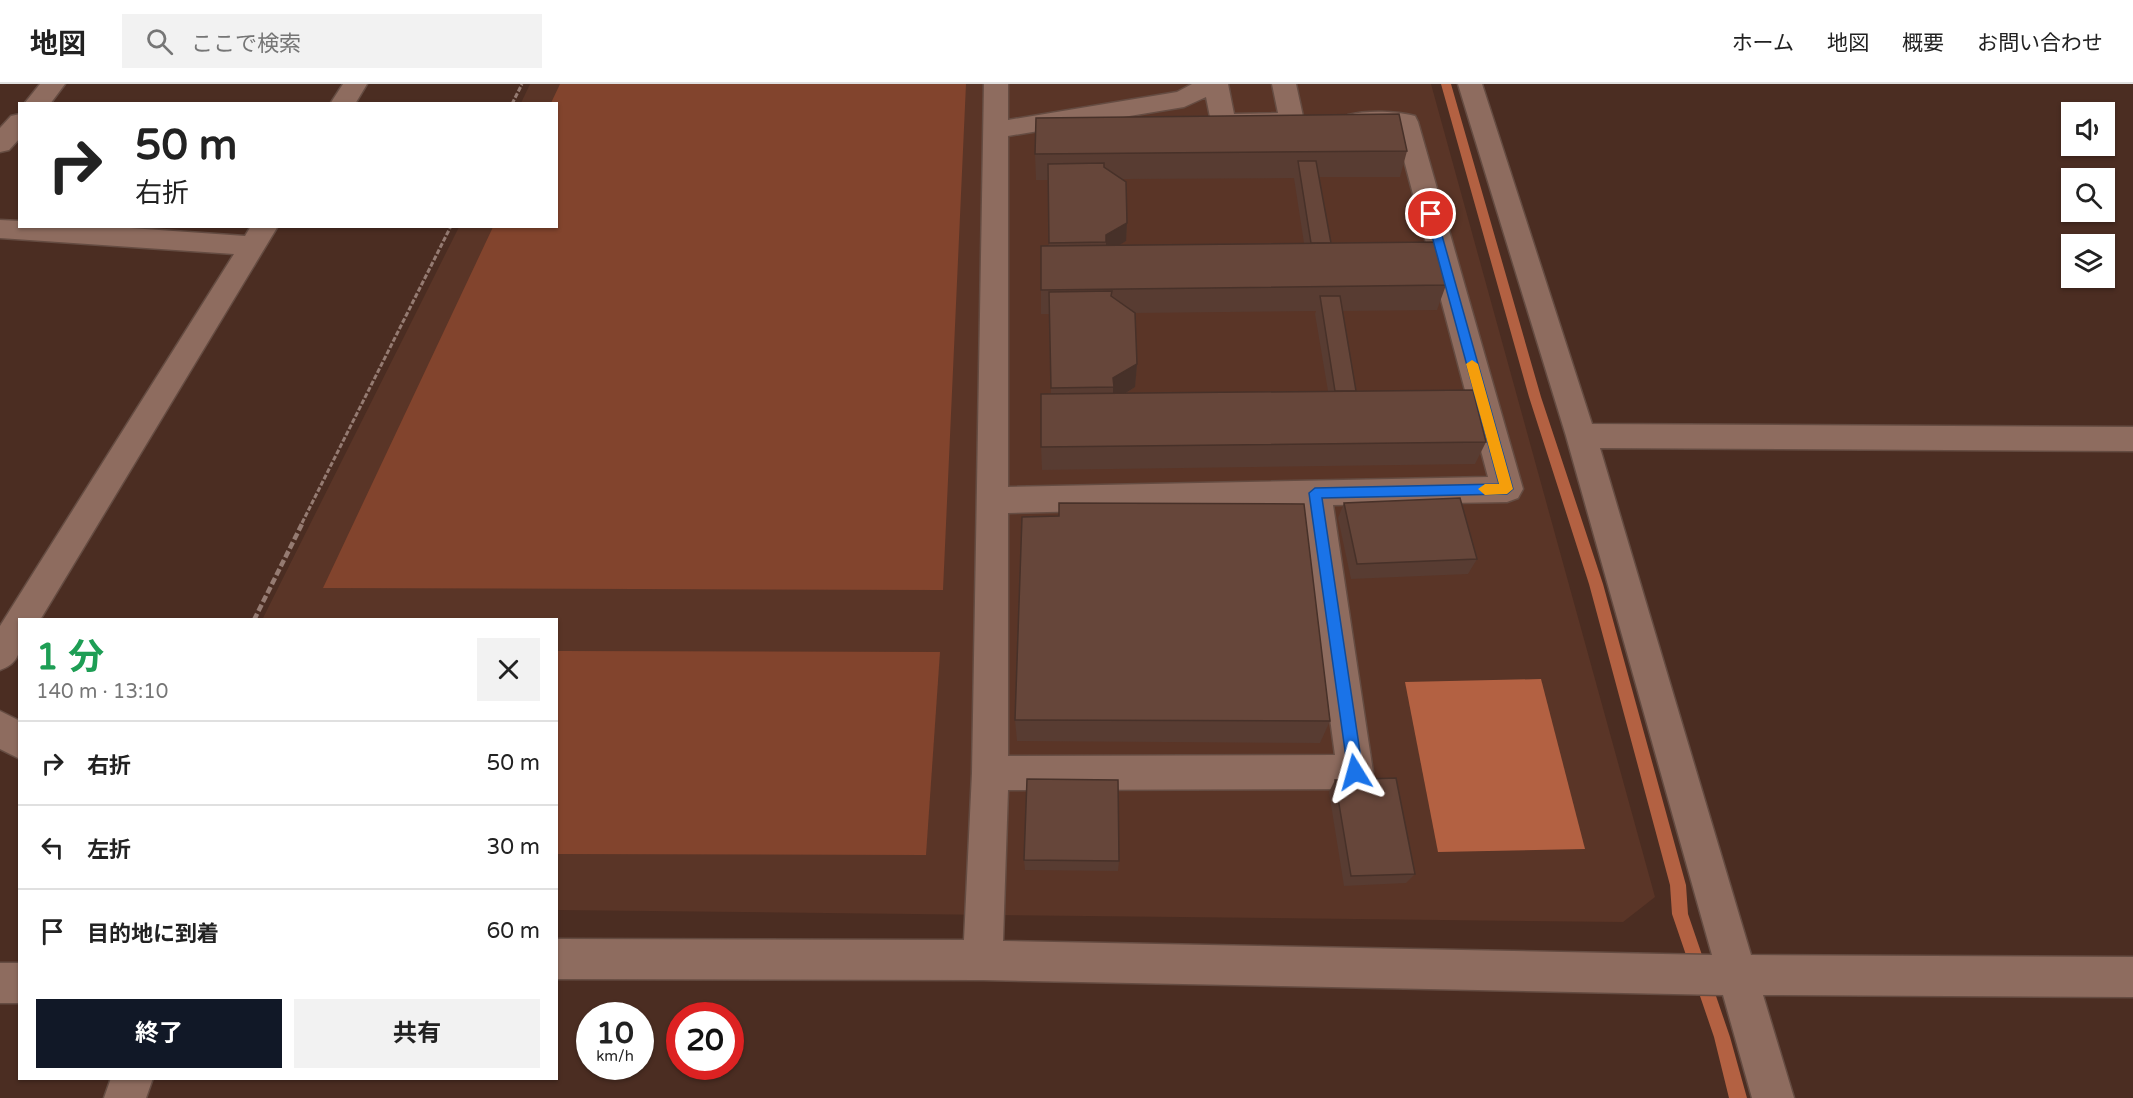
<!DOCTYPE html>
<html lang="ja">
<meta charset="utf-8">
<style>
body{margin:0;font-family:"Varela Round","Noto Sans JP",sans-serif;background:#f2f2f2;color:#222;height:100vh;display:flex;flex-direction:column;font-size:22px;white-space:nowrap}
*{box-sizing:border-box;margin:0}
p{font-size:20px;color:#767676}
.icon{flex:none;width:33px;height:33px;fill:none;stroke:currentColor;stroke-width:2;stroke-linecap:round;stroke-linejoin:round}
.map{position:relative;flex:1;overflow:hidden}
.side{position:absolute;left:18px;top:534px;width:540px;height:462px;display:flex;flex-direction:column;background:#fff;border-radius:0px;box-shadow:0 2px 4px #0004}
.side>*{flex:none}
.banner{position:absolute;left:18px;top:18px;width:540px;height:126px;border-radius:0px;box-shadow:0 2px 4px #0004;background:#fff;color:#222;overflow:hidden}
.controls{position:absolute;left:2061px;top:18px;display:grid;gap:12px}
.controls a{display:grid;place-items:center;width:54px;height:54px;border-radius:0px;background:#fff;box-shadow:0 2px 4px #0004;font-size:30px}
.speed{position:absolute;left:576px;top:918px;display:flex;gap:12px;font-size:30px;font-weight:700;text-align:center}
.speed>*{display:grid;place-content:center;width:78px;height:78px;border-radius:50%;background:#fff;box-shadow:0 2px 4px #0004;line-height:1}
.speed small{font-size:15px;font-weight:400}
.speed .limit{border:9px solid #d22;background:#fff;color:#111}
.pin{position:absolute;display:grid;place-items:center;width:51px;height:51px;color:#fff;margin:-26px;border:3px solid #fff;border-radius:50%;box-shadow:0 2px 6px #0007}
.me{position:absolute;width:66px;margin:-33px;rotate:352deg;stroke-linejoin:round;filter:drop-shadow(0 0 4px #0008)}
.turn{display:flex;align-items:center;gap:21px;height:126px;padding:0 18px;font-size:27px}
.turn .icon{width:78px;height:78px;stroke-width:2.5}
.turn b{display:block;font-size:42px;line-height:51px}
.round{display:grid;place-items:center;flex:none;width:63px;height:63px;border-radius:0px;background:#f2f2f2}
.overview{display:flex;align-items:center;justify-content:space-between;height:102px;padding:0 18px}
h1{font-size:36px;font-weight:700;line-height:45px;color:#1e9e55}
.action{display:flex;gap:12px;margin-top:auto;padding:12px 18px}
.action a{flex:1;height:69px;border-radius:0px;background:#111827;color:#fff;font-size:24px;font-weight:700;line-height:69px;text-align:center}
.action a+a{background:#f2f2f2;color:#222}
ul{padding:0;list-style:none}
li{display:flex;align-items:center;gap:18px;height:84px;padding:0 18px;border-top:2px solid #e0e0e0}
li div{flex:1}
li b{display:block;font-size:22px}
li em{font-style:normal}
header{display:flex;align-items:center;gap:36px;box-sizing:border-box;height:84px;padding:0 30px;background:#fff;border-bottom:2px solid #e0e0e0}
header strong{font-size:28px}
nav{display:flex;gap:33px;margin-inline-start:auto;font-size:21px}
.search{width:420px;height:54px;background:#f2f2f2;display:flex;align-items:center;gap:15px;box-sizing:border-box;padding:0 21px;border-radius:0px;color:#767676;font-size:22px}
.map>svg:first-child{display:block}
.built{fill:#5a3527}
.green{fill:#82442d}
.water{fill:#b36142}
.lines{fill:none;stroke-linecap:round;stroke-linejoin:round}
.stream{fill:#b36142;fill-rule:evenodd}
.minor-casing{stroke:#654c42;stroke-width:3}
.path-far1{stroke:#957b72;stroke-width:3;stroke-dasharray:5 2;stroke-linecap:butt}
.path{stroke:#957b72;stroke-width:4.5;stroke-dasharray:7 3;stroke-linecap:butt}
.minor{fill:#8e6c5f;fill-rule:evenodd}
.wall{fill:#583c32;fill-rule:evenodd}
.shaded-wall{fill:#473129}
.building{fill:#66463a;stroke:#473129;stroke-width:1.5}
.route{fill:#1a73e8;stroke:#114b97;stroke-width:1.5}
.slow{fill:#f59e0b}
</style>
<header>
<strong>地図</strong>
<div class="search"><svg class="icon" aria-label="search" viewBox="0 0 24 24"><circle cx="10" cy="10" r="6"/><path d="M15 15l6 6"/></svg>ここで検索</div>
<nav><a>ホーム</a><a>地図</a><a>概要</a><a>お問い合わせ</a></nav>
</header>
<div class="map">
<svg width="2133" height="1014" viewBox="0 0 2133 1014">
<rect width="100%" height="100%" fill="#4b2d22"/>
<polygon class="built" points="530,0 1431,0 1655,813 1623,838 557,826 556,536 262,536 459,143 556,142 556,20 521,19"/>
<g class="green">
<polygon points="560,0 966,0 943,506 323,504 493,143 556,142 556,20 551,19"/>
<polygon points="557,567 940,568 926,771 557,770"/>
</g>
<polygon class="water" points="1541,595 1585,765 1438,768 1405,598"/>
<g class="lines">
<polygon class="stream" points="1441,0 1451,0 1541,313 1603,500 1686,801 1688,830 1730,953 1747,1014 1729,1014 1714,953 1672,830 1670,801 1589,500 1529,313"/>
<defs>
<g id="minor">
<polygon points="40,0 65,0 50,20 24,20"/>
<polygon points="343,0 367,0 355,20 330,20"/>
<path d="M984,0H1008V36L1177,8L1192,0H1228L1234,30L1278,29L1272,0H1296L1304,37L1301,43L1292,45L1223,46L1214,44L1211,38L1206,13L1184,23L1008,52V403L1488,393L1396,46L1348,43L1345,37L1348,31C1367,26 1396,27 1415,32L1418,38L1523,405L1518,414L1507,418L1333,421L1373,688L1368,700L1355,705L1008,706L1003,857L1712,871L1566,352L1458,0H1482L1592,340L2133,343V367L1600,364L1751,871L2133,873V913L1763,911L1794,1014H1752L1723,911L983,896L556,895V855L964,856L972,689ZM1301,422L1335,671L1008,672V429Z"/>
<polygon points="20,30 20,54 9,66 0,68 0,44 11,32"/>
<path d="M0,136L20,137V142H102L245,152L251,142H278L40,536H20C20,559 25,577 0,586V542L234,170L0,154Z"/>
<polygon points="0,627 20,637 20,675 0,665"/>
<rect x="0" y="879" width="20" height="40"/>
<polygon points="111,994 153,994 146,1014 104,1014"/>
</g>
</defs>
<use href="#minor" class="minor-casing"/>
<g class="path-far1">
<polyline points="512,20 522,0"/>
<polyline points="302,439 451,142"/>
</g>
<polyline class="path" points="254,536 303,438"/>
<use href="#minor" class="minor"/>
</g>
<g class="wall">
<path d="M1407,67L1400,93H1319L1331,159L1446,201L1437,226L1342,227L1356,307L1486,358L1475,380L1042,386L1041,363L1051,310L1050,230H1041V206L1049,162V96H1036L1035,70ZM1294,94L1304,159L1119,161L1126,157L1127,139L1123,95ZM1316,227L1315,230L1328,307L1125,310L1135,303L1137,280L1135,229Z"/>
<polygon points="1344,419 1477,475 1468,490 1351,495 1338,434"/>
<polygon points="1015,636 1330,637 1320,659 1017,657"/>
<polygon points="1335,696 1415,790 1406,799 1344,802 1329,708"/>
<polygon points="1024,776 1119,777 1118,787 1025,786"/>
</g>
<g class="shaded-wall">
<polygon points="1127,139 1126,157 1106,169 1106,151"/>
<polygon points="1137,280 1135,303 1113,317 1113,294"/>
</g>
<g class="building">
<polygon points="1399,30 1407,67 1035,70 1036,34"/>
<polygon points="1298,77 1316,77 1331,159 1311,159"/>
<polygon points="1104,79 1104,83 1126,98 1127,139 1106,151 1106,158 1049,159 1048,80"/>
<polygon points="1435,158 1446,201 1041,206 1041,162"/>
<polygon points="1112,207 1111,212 1135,229 1137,280 1113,294 1114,303 1051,304 1049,208"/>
<polygon points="1320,212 1340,212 1356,307 1335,307"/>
<polygon points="1473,306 1486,358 1041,363 1041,310"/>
<polygon points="1460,414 1477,475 1357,480 1344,419"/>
<polygon points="1059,419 1304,420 1330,637 1015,636 1022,433 1059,432"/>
<polygon points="1396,694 1415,790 1351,792 1335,696"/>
<polygon points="1027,695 1118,696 1119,777 1024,776"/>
</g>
<polygon class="route" points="1431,126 1436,130 1513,405 1507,410 1322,414 1363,688 1361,693 1355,695 1350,693 1348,688 1309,409 1315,404 1499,400 1426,130"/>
<polygon class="slow" points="1472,276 1478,280 1513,405 1507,410 1485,411 1478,405 1485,400 1499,400 1466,280"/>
</svg>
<div class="controls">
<a><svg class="icon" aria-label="sound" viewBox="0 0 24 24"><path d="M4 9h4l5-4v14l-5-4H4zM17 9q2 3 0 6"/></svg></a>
<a><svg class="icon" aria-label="search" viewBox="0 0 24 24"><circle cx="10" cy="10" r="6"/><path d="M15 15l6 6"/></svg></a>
<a><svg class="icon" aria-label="layers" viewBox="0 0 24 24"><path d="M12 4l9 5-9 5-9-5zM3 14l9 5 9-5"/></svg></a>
</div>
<div class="speed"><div>10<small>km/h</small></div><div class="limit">20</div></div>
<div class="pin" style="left:1431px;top:130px;background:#d93025"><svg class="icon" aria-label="arrive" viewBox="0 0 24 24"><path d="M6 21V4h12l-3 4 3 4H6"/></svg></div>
<svg class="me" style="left:1355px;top:688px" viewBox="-20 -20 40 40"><path d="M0-17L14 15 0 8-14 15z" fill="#1a73e8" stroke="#fff" stroke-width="4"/></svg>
<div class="banner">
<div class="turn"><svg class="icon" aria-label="right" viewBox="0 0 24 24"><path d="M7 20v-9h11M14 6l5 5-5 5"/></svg><div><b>50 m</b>右折</div></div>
</div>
<section class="side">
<div class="overview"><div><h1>1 分</h1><p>140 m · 13:10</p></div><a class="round"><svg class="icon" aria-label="close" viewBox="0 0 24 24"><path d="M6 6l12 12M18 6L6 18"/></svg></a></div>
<ul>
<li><svg class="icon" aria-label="right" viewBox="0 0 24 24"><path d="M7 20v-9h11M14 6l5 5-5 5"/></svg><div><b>右折</b></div><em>50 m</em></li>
<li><svg class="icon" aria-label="left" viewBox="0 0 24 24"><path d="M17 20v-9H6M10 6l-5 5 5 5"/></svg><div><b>左折</b></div><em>30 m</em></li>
<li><svg class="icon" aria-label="arrive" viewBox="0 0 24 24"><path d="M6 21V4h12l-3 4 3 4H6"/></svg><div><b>目的地に到着</b></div><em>60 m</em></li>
</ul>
<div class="action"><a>終了</a><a>共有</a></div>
</section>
</div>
